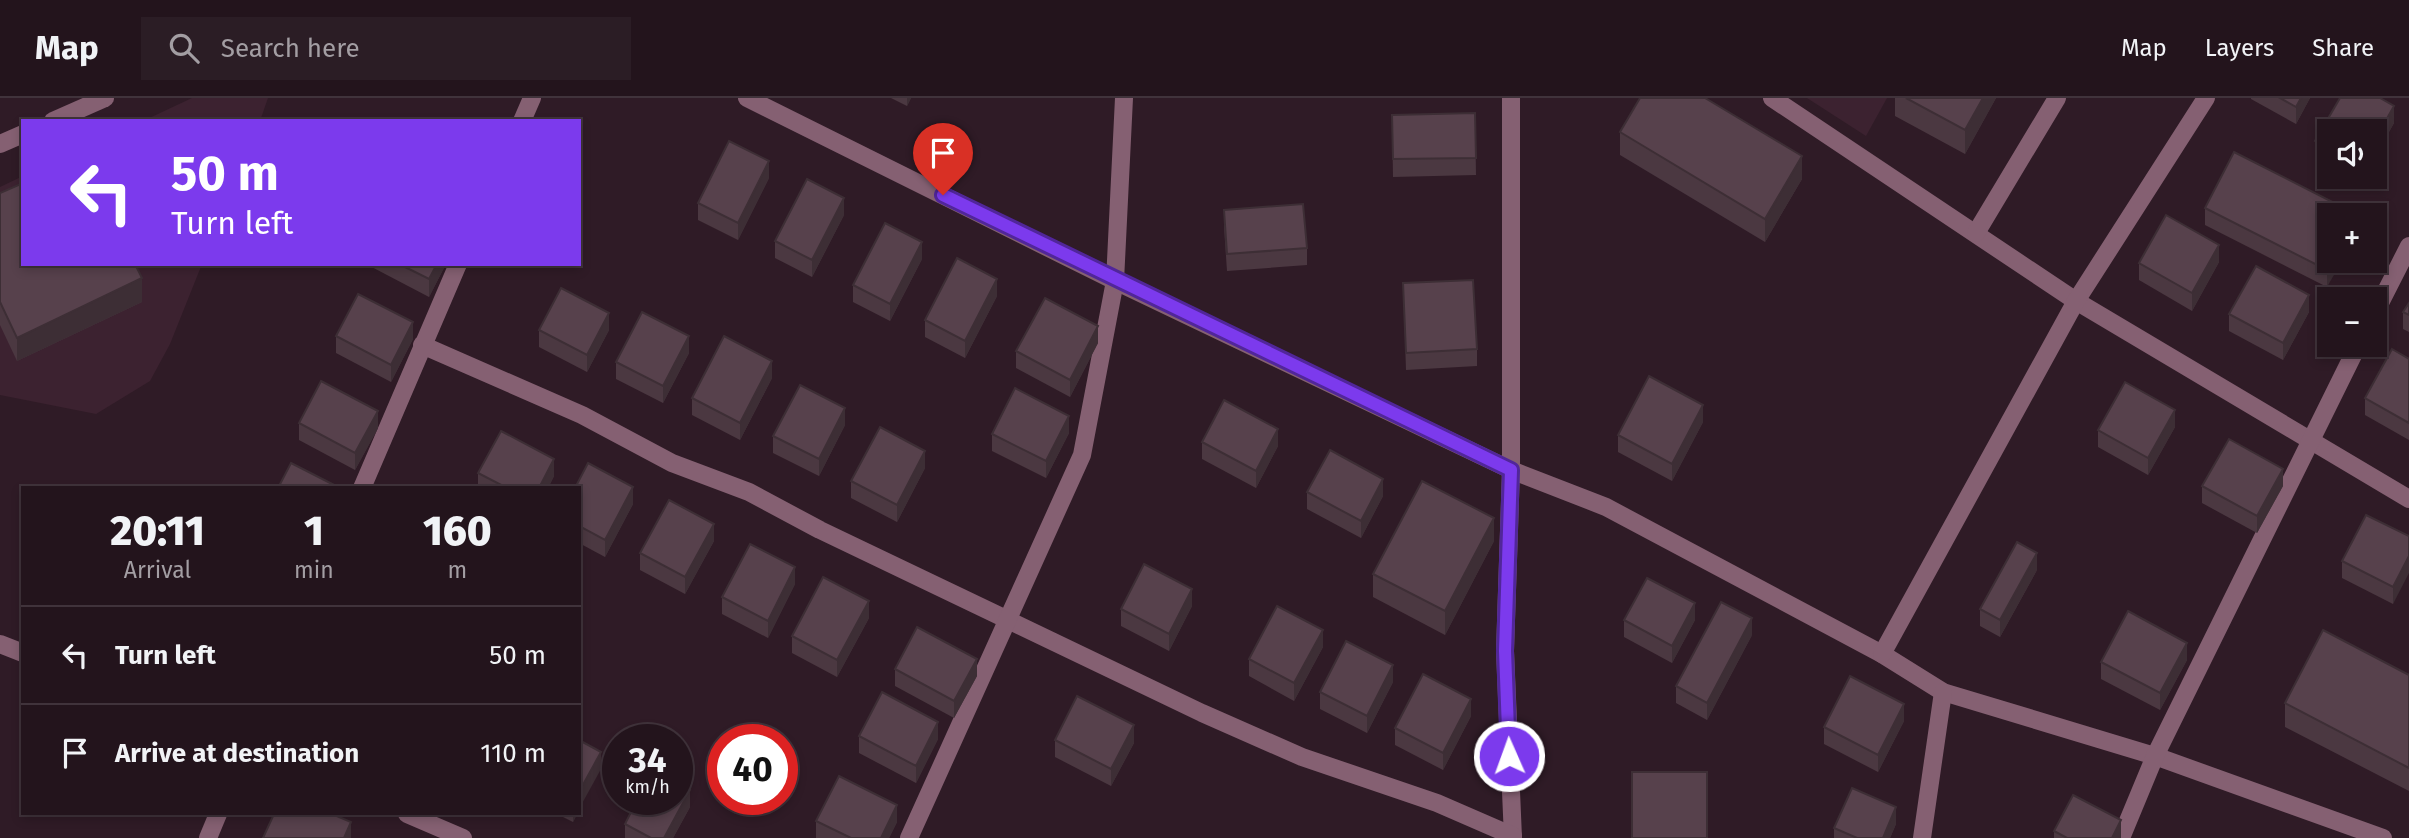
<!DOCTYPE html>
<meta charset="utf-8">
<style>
body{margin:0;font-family:"Fira Sans",sans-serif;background:#2b1d25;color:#f1f3f6;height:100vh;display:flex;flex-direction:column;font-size:26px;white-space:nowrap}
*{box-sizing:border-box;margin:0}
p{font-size:23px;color:#a39ea3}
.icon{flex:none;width:38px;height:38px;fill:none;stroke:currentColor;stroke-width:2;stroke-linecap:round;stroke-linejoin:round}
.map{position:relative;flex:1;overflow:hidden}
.side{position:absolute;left:21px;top:388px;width:560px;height:329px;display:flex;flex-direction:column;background:#23141c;border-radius:0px;box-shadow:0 4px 10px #0003,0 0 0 2px #40333b}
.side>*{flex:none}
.hud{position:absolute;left:21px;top:21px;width:560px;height:147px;border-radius:0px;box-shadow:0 4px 10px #0003,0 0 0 2px #40333b;background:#7c3aed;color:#fff;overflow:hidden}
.tools{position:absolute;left:2317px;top:21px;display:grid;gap:14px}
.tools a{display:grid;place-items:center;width:70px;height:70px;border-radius:0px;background:#23141c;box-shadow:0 4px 10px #0003,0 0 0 2px #40333b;font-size:35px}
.speed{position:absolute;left:602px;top:626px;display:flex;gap:14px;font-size:35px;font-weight:700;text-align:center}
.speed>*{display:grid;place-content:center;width:91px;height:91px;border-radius:50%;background:#23141c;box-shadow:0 4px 10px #0003,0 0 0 2px #40333b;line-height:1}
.speed small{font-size:18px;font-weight:400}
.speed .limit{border:10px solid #d22;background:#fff;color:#111}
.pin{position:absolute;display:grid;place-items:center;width:60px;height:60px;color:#fff;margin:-72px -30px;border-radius:50% 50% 50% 0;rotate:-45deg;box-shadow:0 0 7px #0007}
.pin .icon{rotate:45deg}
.me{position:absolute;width:77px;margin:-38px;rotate:358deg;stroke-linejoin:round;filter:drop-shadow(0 0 5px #0008)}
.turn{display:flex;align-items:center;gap:24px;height:147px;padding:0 35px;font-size:32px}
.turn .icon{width:91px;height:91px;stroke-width:2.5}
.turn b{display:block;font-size:49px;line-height:60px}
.eta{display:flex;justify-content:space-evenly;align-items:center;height:119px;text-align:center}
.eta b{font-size:42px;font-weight:800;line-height:49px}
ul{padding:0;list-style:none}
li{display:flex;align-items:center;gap:21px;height:98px;padding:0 35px;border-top:2px solid #40333b}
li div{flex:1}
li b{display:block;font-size:26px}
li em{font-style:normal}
header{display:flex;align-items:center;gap:42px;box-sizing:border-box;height:98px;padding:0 35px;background:#23141c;border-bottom:2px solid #40333b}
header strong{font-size:33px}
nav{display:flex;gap:38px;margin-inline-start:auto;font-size:24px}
.search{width:490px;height:63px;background:#2b1d25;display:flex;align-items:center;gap:18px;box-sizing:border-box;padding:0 24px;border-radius:0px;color:#a39ea3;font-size:26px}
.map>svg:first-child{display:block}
.built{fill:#3c2230}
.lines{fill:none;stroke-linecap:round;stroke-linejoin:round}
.minor{stroke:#856072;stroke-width:18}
.wall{fill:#4b3841}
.shaded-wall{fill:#3d2e35}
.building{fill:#57414c;stroke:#3d2e35;stroke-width:2}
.route-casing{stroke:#51269a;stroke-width:18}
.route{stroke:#7c3aed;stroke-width:12}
</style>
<header>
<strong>Map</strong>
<div class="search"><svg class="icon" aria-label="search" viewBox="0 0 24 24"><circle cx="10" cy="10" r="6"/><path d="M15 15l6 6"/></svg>Search here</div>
<nav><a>Map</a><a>Layers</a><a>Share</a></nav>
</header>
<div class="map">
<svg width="2409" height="740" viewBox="0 0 2409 740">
<rect width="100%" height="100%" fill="#2f1b26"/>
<g class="built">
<polygon points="192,0 268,0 260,23 143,23"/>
<polygon points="1807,0 1887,0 1866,38"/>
<polygon points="23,78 23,166 202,166 170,246 150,283 96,316 0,297 0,89"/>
</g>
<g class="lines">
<g class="minor">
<polyline points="747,0 1115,183 1511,372 1606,409 1882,556 1943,594 2155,658 2383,740"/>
<polyline points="1511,0 1511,372 1505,553 1513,740"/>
<polyline points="1772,0 2076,203 2409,401"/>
<polyline points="53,23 105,0"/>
<polyline points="522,23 532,0"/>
<polyline points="0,46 23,36"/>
<polyline points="1976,135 2057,0"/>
<polyline points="2375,215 2409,148"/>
<polyline points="422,247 582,317 672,365 749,394 820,432 1202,615 1302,659 1437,705 1513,738"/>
<polyline points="362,390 458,166"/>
<polyline points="0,546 23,555"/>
<polyline points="1882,556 2076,203 2206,0"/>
<polyline points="407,716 463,740"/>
<polyline points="208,740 218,716"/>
<polyline points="909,740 1082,357 1115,183 1124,0"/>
<polyline points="1922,740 1943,594"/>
<polyline points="2121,740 2155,658 2358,247"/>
</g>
</g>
<g class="wall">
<polygon points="891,0 911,0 907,8"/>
<polygon points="1895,0 1996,0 1965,56 1895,18"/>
<polygon points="2251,0 2310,0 2296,26 2251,1"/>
<polygon points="2340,0 2380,0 2394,8 2394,25 2375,59 2375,33 2329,33 2329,68 2315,60 2315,43"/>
<polygon points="1475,15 1476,77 1393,79 1392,17"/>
<polygon points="1620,34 1802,81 1765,144 1620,57"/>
<polygon points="2347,79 2363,79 2359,86"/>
<polygon points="769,80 738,142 698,122 698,105"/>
<polygon points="0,95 142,204 17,263 0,227"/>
<polygon points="2205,110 2358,117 2327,189 2205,127"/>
<polygon points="1224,112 1307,150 1307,167 1227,173 1224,129"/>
<polygon points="844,117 812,179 775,160 775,143"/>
<polygon points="922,161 890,223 853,204 853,187"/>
<polygon points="2219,164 2192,213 2139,182 2139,165"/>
<polygon points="366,166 446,166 429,199"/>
<polygon points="1403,185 1477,251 1477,268 1406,272"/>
<polygon points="997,198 965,260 925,239 925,222"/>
<polygon points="2409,205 2409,234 2403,231 2403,214"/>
<polygon points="2309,214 2283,262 2229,233 2229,216"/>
<polygon points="539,232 609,232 587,274 539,249"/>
<polygon points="336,238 413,241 391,284 336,255"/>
<polygon points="1098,245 1070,299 1016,270 1016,253"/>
<polygon points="689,255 663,305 616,281 616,264"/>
<polygon points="2409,261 2409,342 2365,317 2365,300"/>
<polygon points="772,280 740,342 692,317 692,300"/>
<polygon points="1703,324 1672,383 1618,354 1618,337"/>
<polygon points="299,325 378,330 355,372 299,342"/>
<polygon points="845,327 819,378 773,355 773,338"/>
<polygon points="2175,329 2148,377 2098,349 2098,332"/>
<polygon points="1069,335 1046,380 992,353 992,336"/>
<polygon points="1202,344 1278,348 1256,390 1202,361"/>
<polygon points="925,370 897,424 851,400 851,383"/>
<polygon points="478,375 554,378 548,390 478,390"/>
<polygon points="2202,388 2283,388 2257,435 2202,405"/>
<polygon points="579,390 633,406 605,459 579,445"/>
<polygon points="1307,394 1383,398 1361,440 1307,411"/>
<polygon points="2409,438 2393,506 2342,480 2342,463"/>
<polygon points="714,443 685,496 640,472 640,455"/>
<polygon points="1494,443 1445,537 1373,499 1373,476"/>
<polygon points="2037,472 2000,539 1980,528 1980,511"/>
<polygon points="795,486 768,540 722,516 722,499"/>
<polygon points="1192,508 1169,553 1121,528 1121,511"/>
<polygon points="869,520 837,579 792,555 792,538"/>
<polygon points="1624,522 1695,522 1672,565 1624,539"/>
<polygon points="1752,537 1707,622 1676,605 1676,588"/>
<polygon points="1323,549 1294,603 1249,578 1249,561"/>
<polygon points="2187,562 2160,612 2101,581 2101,564"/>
<polygon points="895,571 977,578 954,620 895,588"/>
<polygon points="2409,577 2409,693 2285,629 2285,605"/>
<polygon points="1393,584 1367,635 1320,611 1320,594"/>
<polygon points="1471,618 1443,672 1395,647 1395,630"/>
<polygon points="1904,623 1878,674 1824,646 1824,629"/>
<polygon points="859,638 938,641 916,685 859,655"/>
<polygon points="1055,642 1134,645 1111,688 1055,659"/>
<polygon points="690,709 673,740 625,740 625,726"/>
<polygon points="557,716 577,716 573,724"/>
<polygon points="2121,722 2121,740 2054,740 2054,733"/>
<polygon points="816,723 897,724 889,740 816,740"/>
<polygon points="1896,726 1890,740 1834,740 1834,730"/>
</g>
<g class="shaded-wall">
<polygon points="907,0 911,0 907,8"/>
<polygon points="1983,0 1996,0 1965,56 1965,32"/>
<polygon points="2301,0 2310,0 2296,26 2296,9"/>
<polygon points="2394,8 2394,25 2375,59 2375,42"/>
<polygon points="1802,58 1802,81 1765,144 1765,121"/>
<polygon points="769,63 769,80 738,142 738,125"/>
<polygon points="844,100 844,117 812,179 812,162"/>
<polygon points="922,144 922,161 890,223 890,206"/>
<polygon points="2219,147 2219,164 2192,213 2192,195"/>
<polygon points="2332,163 2342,163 2327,189 2327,172"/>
<polygon points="437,166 446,166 429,199 429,181"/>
<polygon points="142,180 142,204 17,263 17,240"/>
<polygon points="997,181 997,198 965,260 965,243"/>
<polygon points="2309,197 2309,214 2283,262 2283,245"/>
<polygon points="609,215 609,232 587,274 587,257"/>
<polygon points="413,224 413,241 391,284 391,267"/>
<polygon points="1098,228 1098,245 1070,299 1070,282"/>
<polygon points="689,238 689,255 663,305 663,288"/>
<polygon points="772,263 772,280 740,342 740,325"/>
<polygon points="1703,307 1703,324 1672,383 1672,366"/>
<polygon points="845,310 845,327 819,378 819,361"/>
<polygon points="2175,312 2175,329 2148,377 2148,360"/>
<polygon points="378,313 378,330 355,372 355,355"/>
<polygon points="1069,318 1069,335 1046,380 1046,363"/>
<polygon points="1278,331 1278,348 1256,390 1256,373"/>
<polygon points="925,353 925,370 897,424 897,407"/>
<polygon points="554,361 554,378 548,390 539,390"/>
<polygon points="2283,371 2283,388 2257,435 2257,418"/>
<polygon points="1383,381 1383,398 1361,440 1361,423"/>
<polygon points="633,389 633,406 605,459 605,442"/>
<polygon points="1494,420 1494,443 1445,537 1445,513"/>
<polygon points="714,426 714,443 685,496 685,479"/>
<polygon points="2037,455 2037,472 2000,539 2000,522"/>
<polygon points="2409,458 2409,475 2393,506 2393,489"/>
<polygon points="795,469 795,486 768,540 768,523"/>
<polygon points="1192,491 1192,508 1169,553 1169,536"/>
<polygon points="869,503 869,520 837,579 837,562"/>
<polygon points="1695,505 1695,522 1672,565 1672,548"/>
<polygon points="1752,520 1752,537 1707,622 1707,605"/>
<polygon points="1323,532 1323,549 1294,603 1294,585"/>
<polygon points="2187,545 2187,562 2160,612 2160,595"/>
<polygon points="977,561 977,578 954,620 954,603"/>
<polygon points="1393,567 1393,584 1367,635 1367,618"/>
<polygon points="1471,601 1471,618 1443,672 1443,655"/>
<polygon points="1904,606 1904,623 1878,674 1878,657"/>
<polygon points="938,624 938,641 916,685 916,668"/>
<polygon points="1134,627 1134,645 1111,688 1111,671"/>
<polygon points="601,654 601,671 579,711 579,694"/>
<polygon points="690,692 690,709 673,740 664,740"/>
<polygon points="897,707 897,724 889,740 881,740"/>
<polygon points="1896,709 1896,726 1890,740 1883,740"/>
<polygon points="573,716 577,716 573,724"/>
<polygon points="2121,722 2121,740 2112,740"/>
<polygon points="351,724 351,740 344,740"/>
</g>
<g class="building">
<polygon points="1640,0 1705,0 1802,58 1765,121 1620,34"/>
<polygon points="1906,0 1983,0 1965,32"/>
<polygon points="2280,0 2301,0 2296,9"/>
<polygon points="2340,0 2380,0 2394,8 2375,42 2375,33 2329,33 2329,51 2315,43"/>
<polygon points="1475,15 1476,60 1393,61 1392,17"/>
<polygon points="729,43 769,63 738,125 698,105"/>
<polygon points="2234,54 2358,117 2329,117 2329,163 2332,163 2327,172 2205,110"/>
<polygon points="807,81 844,100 812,162 775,143"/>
<polygon points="23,85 23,166 135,166 142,180 17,240 0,204 0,95"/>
<polygon points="1303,106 1307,150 1227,156 1224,112"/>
<polygon points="2166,117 2219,147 2192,195 2139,165"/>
<polygon points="885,125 922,144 890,206 853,187"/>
<polygon points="957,160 997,181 965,243 925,222"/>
<polygon points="399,166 437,166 429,181"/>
<polygon points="2256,168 2309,197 2283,245 2229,216"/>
<polygon points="1473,182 1477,251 1406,255 1403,185"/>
<polygon points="561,190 609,215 587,257 539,232"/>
<polygon points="358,196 413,224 391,267 336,238"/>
<polygon points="1045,200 1098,228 1070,282 1016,253"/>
<polygon points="2409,205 2409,217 2403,214"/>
<polygon points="642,214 689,238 663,288 616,264"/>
<polygon points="724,238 772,263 740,325 692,300"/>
<polygon points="2392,251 2409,261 2409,325 2365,300"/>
<polygon points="1649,278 1703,307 1672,366 1618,337"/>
<polygon points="321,283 378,313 355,355 299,325"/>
<polygon points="2125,284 2175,312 2148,360 2098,332"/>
<polygon points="800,287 845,310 819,361 773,338"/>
<polygon points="1015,290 1069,318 1046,363 992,336"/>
<polygon points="1224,302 1278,331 1256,373 1202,344"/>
<polygon points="880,329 925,353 897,407 851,383"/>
<polygon points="501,333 554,361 539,390 507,390 478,375"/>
<polygon points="2229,341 2283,371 2257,418 2202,388"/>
<polygon points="1330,352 1383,381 1361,423 1307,394"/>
<polygon points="291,365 340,390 278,390"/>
<polygon points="588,365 633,389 605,442 579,428 579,390 575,390"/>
<polygon points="1422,383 1494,420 1445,513 1373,476"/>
<polygon points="669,402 714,426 685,479 640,455"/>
<polygon points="2366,417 2409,438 2409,458 2393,489 2342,463"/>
<polygon points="2017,444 2037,455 2000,522 1980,511"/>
<polygon points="750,446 795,469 768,523 722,499"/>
<polygon points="1144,466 1192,491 1169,536 1121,511"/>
<polygon points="823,479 869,503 837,562 792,538"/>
<polygon points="1647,480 1695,505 1672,548 1624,522"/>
<polygon points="1721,504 1752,520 1707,605 1676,588"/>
<polygon points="1277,508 1323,532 1294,585 1249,561"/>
<polygon points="2128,513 2187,545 2160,595 2101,564"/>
<polygon points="917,529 977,561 954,603 895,571"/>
<polygon points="2323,532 2409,577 2409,670 2285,605"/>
<polygon points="1346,543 1393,567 1367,618 1320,594"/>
<polygon points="1423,576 1471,601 1443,655 1395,630"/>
<polygon points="1850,578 1904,606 1878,657 1824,629"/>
<polygon points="882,594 938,624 916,668 859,638"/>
<polygon points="1077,598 1134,627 1111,671 1055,642"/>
<polygon points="579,642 601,654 579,694"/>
<rect x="1632" y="674" width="75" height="66"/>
<polygon points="839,678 897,707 881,740 851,740 816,723"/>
<polygon points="677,685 690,692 664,740 651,740 625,726 637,702 677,702"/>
<polygon points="1852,690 1896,709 1883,740 1857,740 1834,730"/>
<polygon points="2073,697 2121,722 2112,740 2067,740 2054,733"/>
<polygon points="274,716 332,716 351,724 344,740 263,740"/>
</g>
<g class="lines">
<defs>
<polyline id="route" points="943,97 1511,372 1505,553 1509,658"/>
</defs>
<use href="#route" class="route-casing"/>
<use href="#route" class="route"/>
</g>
</svg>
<div class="tools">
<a><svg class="icon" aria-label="sound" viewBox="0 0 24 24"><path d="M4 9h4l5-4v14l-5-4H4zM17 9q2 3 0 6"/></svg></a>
<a>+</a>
<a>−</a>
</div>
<div class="speed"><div>34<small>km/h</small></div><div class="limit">40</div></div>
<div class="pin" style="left:943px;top:97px;background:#d93025"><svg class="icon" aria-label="arrive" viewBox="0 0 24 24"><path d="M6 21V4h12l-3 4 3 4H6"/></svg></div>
<svg class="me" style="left:1509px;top:658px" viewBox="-20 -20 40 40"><circle r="17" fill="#7c3aed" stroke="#fff" stroke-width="3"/><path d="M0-11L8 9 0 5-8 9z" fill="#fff"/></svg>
<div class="hud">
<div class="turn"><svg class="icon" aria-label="left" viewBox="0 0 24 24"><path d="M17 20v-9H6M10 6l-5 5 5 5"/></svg><div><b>50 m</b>Turn left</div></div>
</div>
<section class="side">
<div class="eta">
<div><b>20:11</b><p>Arrival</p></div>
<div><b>1</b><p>min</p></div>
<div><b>160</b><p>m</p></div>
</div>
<ul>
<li><svg class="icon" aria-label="left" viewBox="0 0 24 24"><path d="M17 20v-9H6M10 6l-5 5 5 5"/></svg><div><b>Turn left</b></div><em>50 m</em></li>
<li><svg class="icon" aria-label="arrive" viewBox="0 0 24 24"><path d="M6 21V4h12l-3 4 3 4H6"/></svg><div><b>Arrive at destination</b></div><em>110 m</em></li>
</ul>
</section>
</div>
